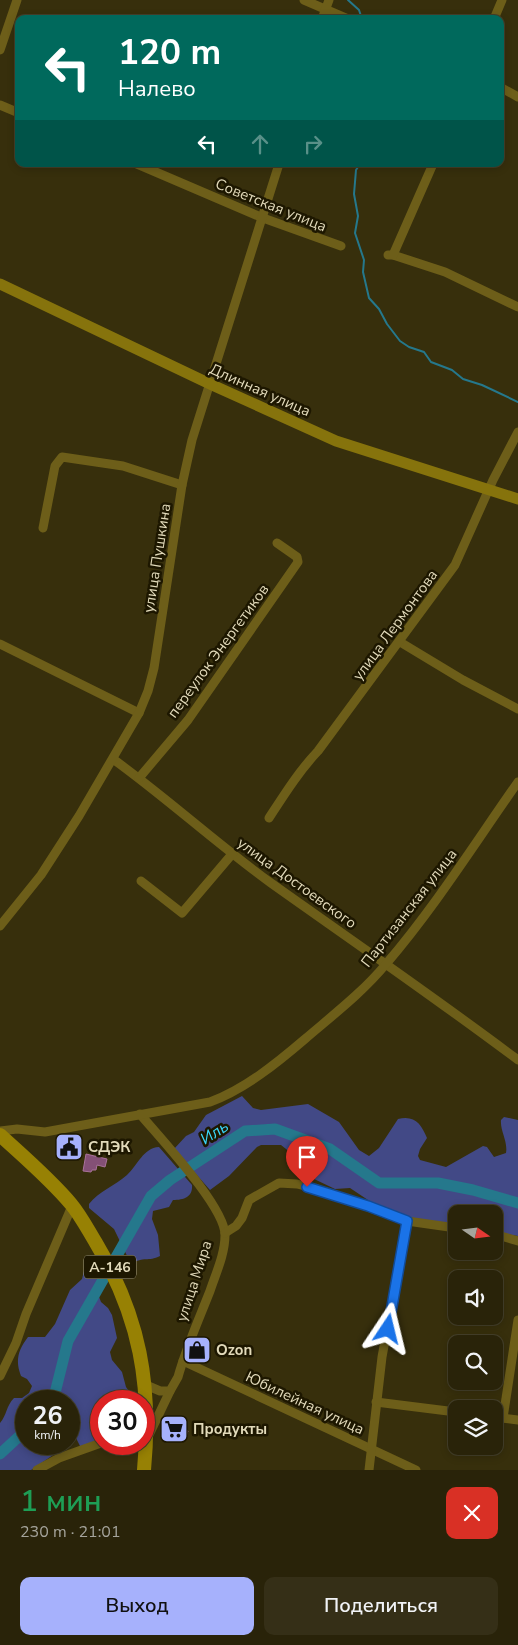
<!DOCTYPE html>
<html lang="ru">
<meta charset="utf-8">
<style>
body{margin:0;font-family:"Nunito Sans",sans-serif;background:#352f17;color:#f1f3f6;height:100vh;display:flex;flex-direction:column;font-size:19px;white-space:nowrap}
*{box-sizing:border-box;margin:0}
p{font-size:16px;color:#a5a49c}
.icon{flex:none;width:28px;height:28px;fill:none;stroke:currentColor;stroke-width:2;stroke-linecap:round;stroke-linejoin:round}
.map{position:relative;height:1470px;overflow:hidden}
.sheet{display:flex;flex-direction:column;background:#292309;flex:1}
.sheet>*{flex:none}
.guide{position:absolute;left:15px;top:15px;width:489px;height:152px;border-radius:10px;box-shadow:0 2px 8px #0003,0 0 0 1px #45402a;background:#00695c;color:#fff;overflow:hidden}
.needle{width:32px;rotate:104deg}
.buttons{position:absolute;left:448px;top:1205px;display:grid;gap:10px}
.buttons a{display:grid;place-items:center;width:55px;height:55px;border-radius:10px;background:#292309;box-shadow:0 2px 8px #0003,0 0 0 1px #45402a;font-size:25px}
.speed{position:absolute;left:15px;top:1390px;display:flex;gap:10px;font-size:25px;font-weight:700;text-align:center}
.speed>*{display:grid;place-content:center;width:65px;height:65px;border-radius:50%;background:#292309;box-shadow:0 2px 8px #0003,0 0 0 1px #45402a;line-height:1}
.speed small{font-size:12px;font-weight:400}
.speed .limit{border:8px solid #d22;background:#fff;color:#111}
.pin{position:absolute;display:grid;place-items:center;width:42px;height:42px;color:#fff;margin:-51px -21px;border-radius:50% 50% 50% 0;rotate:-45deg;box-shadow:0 0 5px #0007}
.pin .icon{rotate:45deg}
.me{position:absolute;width:55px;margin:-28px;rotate:10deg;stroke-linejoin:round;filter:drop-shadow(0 0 4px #0008)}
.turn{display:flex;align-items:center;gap:18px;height:105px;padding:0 20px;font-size:22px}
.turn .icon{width:65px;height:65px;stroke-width:2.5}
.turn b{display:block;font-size:35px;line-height:42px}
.lanes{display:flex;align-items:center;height:48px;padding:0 20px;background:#0003;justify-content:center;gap:25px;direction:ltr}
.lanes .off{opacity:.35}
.round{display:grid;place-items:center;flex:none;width:52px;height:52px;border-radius:10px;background:#352f17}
.overview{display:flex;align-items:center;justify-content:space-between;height:85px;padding:0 20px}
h1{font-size:30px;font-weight:600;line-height:38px;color:#1e9e55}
.action{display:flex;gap:10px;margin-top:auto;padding:10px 20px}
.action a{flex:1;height:58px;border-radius:10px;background:#a6b1fc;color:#111;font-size:20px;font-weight:600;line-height:58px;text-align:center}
.action a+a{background:#352f17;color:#f1f3f6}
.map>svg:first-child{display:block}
.green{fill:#424986}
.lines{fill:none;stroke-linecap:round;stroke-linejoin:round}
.stream{stroke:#25788c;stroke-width:2}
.river{stroke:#25788c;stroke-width:11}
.building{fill:#845076;stroke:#a9729a}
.minor{stroke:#6d5e19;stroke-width:9}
.major{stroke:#86730c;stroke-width:11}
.highway{stroke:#978104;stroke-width:14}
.route-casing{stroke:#114b97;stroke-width:12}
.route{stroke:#1a73e8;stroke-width:9}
.labels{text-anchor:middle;stroke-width:5;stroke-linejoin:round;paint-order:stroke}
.shield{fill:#1d1700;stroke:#a7a082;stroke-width:1}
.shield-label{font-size:14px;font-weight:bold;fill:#e2daba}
.street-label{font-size:15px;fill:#e2daba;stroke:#1d1700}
.poi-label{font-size:15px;font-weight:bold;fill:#e2daba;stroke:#1d1700;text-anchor:start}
.water-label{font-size:16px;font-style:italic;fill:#3bd9fc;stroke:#1d1700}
</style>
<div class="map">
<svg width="518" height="1470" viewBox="0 0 518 1470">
<rect width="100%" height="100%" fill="#372f0c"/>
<g class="green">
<path d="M242,1096L253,1108L261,1110L308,1104L339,1122L359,1150L369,1156L379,1148L398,1119C415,1115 421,1124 427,1138L420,1149L418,1156L420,1160L446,1167L483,1146L487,1147L494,1157L506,1153C508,1141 500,1131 501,1120L504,1117L518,1120V1236L494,1232V1214H456V1225L402,1216L371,1202L350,1188L335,1189L312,1178L320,1167L319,1163L308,1157L306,1160L305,1167L301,1169L291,1153L281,1145H261L257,1147L229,1176L210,1190L174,1149L186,1136L194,1132L206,1115Z"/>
<path d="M159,1147L192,1185C193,1197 184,1200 173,1200L169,1207L153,1211L152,1219L158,1235L160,1256C148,1262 144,1256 131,1264L114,1229L89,1208V1204C99,1191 115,1186 127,1175C138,1165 143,1148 159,1147Z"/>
<path d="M95,1261L98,1278V1294L101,1302L108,1308L112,1315L117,1338L110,1352L112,1360L122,1372L126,1387L136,1401H124L120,1399L114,1401H101V1406L97,1408C92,1415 93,1424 101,1429V1439L84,1447L80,1446L76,1438L69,1431V1401H26V1444H65V1447L31,1470H0V1423C7,1415 6,1406 14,1398H22L29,1393L32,1386L27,1379L21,1376C15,1361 18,1350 28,1337H45L55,1324L70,1290L82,1279L86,1263Z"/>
</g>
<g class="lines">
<g class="stream">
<polyline points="348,0 359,10 362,19"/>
<polyline points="360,164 356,170 354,194 358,216 355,233 364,260 363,272 369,298 379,309 387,324 400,341 409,347 424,352 431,362 452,370 463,379 482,385 518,402"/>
</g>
<g class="river">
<polyline points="53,1401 68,1341 151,1196 170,1180 245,1131 275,1129 330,1149 379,1183 438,1183 473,1190 518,1203"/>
<polyline points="0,1454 26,1430"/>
</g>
</g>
<g class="building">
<polygon points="86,1154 107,1159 105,1167 97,1165 96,1170 92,1170 91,1172 83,1171"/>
<polygon points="166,1420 182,1425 181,1428 188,1431 185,1440 162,1432"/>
</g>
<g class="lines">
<g class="minor">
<polyline points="304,0 348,19"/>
<polyline points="322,19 329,0"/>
<polyline points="494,19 502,0"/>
<polyline points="0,50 17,0"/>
<polyline points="500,87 518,97"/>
<polyline points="0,105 19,113"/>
<polyline points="137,164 263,218 341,246"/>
<polyline points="388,255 393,255 445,272 518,307"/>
<polyline points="393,255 433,164"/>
<polyline points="43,528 55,466 62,457 123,466 182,485"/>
<polyline points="400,642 463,680 518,709"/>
<polyline points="0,644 139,713"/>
<path d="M113,759C167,798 217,844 271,883C354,942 437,999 518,1060"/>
<polyline points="139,778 188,720 298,562 297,557 277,543"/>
<path d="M269,818C284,795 299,771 318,751L455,565L493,480L518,432"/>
<polyline points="141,881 182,913 233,853"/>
<polyline points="0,926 41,875 79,816 139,713 148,691 154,668 182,485 192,440 279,164"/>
<path d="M140,1114C160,1138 225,1207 225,1235C225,1254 216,1273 210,1291C199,1319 186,1348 178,1377L170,1391H160L146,1385"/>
<path d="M0,1131L17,1129L45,1132L210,1102C245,1089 277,1063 305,1039C333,1015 363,992 386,964C435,907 475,843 518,782"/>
<polyline points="225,1233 236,1226 242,1218 249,1200 279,1183 297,1184 317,1189 407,1221 456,1228"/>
<polyline points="494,1234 518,1241"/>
<polyline points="183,1361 416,1470"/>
<polyline points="0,1376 16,1343 26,1314 72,1206"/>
<polyline points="376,1402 456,1412"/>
<polyline points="494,1417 518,1420"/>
<polyline points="503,1418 518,1320"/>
<polyline points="148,1437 170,1391"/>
<polyline points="37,1470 59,1458 101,1443"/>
<polyline points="369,1470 382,1357 407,1221"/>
</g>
<polyline class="major" points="0,284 210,384 336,441 518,499"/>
<path class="highway" d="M0,1135C24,1157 50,1179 71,1204C81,1216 88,1230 96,1243C140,1317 152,1385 144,1470"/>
</g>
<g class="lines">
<defs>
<polyline id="route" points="307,1187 368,1206 407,1221 388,1329"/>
</defs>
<use href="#route" class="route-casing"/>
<use href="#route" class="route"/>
</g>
<defs>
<symbol id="civic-square" viewBox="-11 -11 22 22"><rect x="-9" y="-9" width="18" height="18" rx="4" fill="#a6b1fc" stroke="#1d1700"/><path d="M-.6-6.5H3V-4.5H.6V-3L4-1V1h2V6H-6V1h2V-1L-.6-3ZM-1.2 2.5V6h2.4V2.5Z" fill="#111"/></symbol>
<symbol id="shop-square" viewBox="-11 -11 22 22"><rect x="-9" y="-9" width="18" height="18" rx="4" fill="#a6b1fc" stroke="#1d1700"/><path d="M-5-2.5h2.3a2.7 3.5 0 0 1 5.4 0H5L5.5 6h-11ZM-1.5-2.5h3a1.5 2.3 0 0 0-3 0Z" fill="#111"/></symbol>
<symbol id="supermarket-square" viewBox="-11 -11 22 22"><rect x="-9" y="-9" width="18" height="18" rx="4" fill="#a6b1fc" stroke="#1d1700"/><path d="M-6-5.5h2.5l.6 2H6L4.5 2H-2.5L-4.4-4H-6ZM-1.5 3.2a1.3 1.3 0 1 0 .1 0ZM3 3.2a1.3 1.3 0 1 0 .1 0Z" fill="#111"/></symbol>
</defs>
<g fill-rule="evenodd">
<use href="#civic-square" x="53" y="1131" width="32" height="32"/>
<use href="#shop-square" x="181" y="1334" width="32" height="32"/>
<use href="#supermarket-square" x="158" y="1413" width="32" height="32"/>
</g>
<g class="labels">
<rect class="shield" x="84" y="1255.5" width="52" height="23" rx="4"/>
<g class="shield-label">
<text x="110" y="1272">А-146</text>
</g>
<g class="street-label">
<text transform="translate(271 205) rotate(22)" y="5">Советская улица</text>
<text transform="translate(260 390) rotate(24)" y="5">Длинная улица</text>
<text transform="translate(157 558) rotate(-81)" y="5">улица Пушкина</text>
<text transform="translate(395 625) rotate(-54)" y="5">улица Лермонтова</text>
<text transform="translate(218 651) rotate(-54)" y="5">переулок Энергетиков</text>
<text transform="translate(297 883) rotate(36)" y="5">улица Достоевского</text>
<text transform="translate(409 908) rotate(-52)" y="5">Партизанская улица</text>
<text transform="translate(194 1281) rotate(-72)" y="5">улица Мира</text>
<text transform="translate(305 1403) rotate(25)" y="5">Юбилейная улица</text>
</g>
<g class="poi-label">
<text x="88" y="1152">СДЭК</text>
<text x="216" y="1355">Ozon</text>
<text x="193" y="1434">Продукты</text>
</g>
<g class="water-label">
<text transform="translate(214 1132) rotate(-33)" y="6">Иль</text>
</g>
</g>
</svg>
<div class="buttons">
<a><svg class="needle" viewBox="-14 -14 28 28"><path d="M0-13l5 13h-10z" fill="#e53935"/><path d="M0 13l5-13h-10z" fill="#a5a49c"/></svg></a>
<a><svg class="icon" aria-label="sound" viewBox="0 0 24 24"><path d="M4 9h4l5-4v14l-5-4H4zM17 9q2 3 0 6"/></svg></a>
<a><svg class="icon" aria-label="search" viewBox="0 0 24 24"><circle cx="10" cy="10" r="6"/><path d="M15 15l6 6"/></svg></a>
<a><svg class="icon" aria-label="layers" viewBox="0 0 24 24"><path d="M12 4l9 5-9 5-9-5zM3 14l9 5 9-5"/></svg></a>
</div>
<div class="speed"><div>26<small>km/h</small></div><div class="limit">30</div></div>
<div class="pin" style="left:307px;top:1187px;background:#d93025"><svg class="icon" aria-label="arrive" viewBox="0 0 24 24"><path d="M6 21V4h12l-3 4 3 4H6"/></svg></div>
<svg class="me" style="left:388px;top:1329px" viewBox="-20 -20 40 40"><path d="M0-17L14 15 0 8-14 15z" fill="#1a73e8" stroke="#fff" stroke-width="4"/></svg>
<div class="guide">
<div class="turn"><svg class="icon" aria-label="left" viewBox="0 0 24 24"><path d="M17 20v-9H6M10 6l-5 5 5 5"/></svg><div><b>120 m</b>Налево</div></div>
<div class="lanes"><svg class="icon" aria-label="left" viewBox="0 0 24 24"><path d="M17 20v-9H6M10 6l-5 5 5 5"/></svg><svg class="icon off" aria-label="ahead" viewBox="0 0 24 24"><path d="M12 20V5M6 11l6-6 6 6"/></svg><svg class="icon off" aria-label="right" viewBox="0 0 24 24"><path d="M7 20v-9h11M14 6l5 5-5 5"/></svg></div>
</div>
</div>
<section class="sheet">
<div class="overview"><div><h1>1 мин</h1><p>230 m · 21:01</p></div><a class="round" style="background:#d93025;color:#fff"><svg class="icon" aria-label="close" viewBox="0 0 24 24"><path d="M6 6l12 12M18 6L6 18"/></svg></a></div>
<div class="action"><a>Выход</a><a>Поделиться</a></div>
</section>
